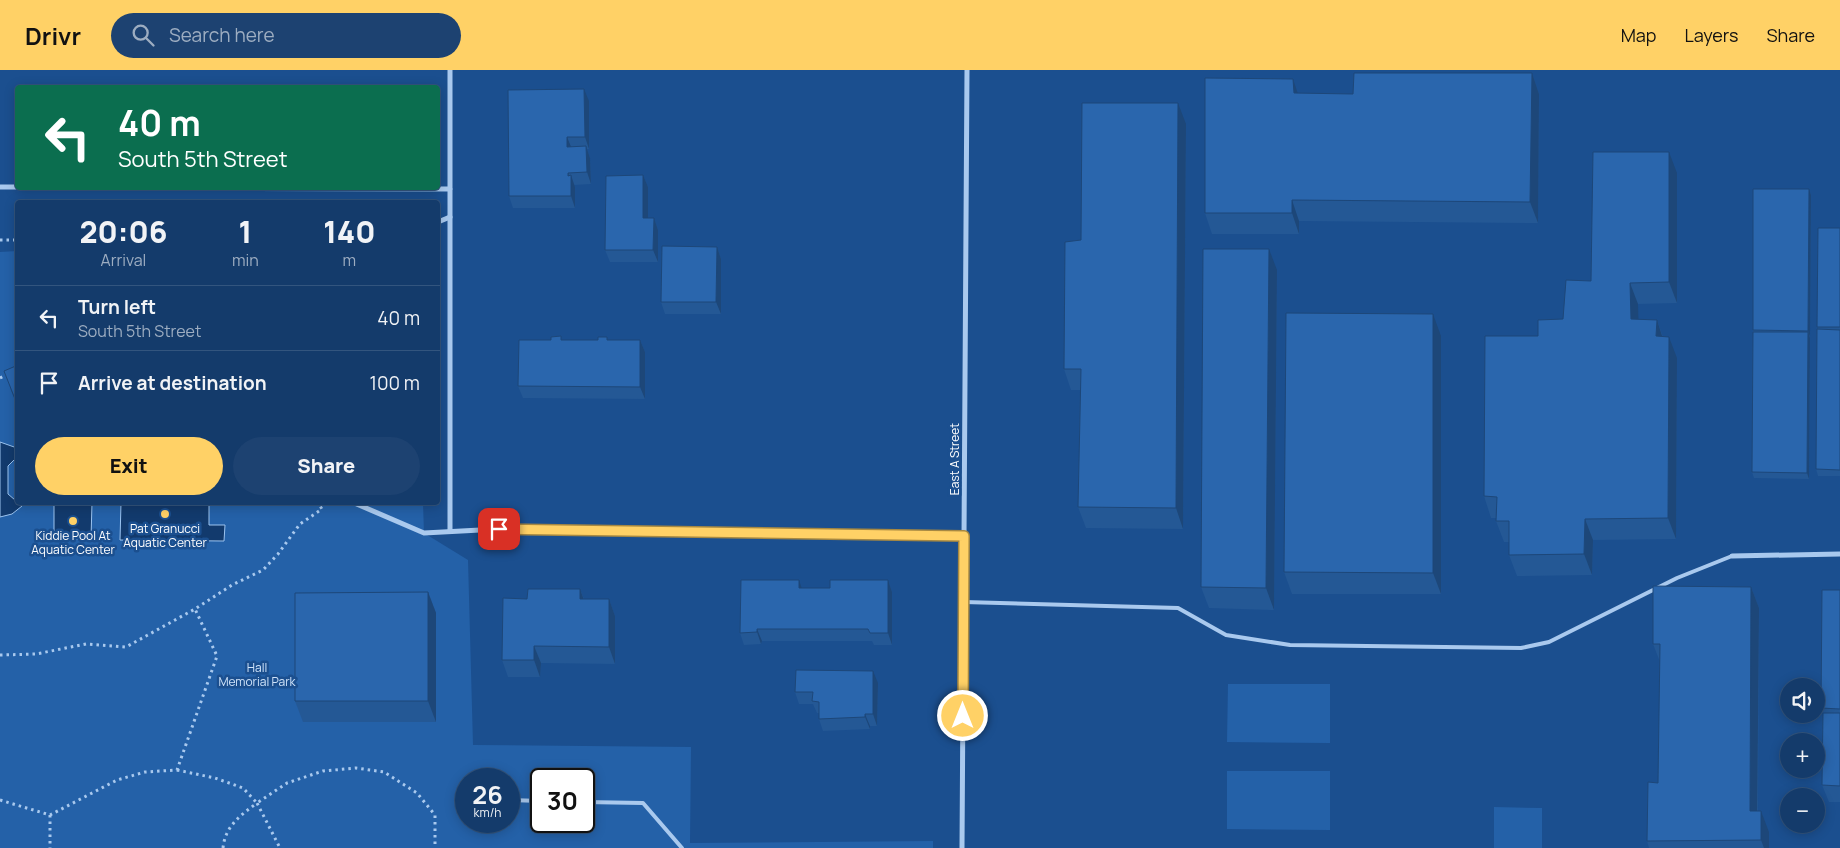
<!DOCTYPE html>
<meta charset="utf-8">
<style>
body{margin:0;font-family:Manrope,sans-serif;background:#1d4271;color:#f1f3f6;height:100vh;display:flex;flex-direction:column;font-size:19px;white-space:nowrap}
*{box-sizing:border-box;margin:0}
p{font-size:16px;color:#9dadc1}
.icon{flex:none;width:28px;height:28px;fill:none;stroke:currentColor;stroke-width:2;stroke-linecap:round;stroke-linejoin:round}
.map{position:relative;flex:1;overflow:hidden}
.details{position:absolute;left:15px;top:130px;width:425px;height:305px;display:flex;flex-direction:column;background:#143b6b;border-radius:5px;box-shadow:0 2px 12px #0003,0 0 0 1px #33557e}
.details>*{flex:none}
.banner{position:absolute;left:15px;top:15px;width:425px;height:105px;border-radius:5px;box-shadow:0 2px 12px #0003,0 0 0 1px #33557e;background:#0b6e4f;color:#fff;overflow:hidden}
.controls{position:absolute;left:1780px;top:608px;display:grid;gap:10px}
.controls a{display:grid;place-items:center;width:45px;height:45px;border-radius:50%;background:#143b6b;box-shadow:0 2px 12px #0003,0 0 0 1px #33557e;font-size:25px}
.speed{position:absolute;left:455px;top:698px;display:flex;gap:10px;font-size:25px;font-weight:700;text-align:center}
.speed>*{display:grid;place-content:center;width:65px;height:65px;border-radius:50%;background:#143b6b;box-shadow:0 2px 12px #0003,0 0 0 1px #33557e;line-height:1}
.speed small{font-size:12px;font-weight:400}
.speed .limit{border:2px solid #111;border-radius:8px;background:#fff;color:#111}
.pin{position:absolute;display:grid;place-items:center;width:42px;height:42px;color:#fff;margin:-21px;border-radius:10px;box-shadow:0 2px 8px #0006}
.me{position:absolute;width:55px;margin:-28px;rotate:0deg;stroke-linejoin:round;filter:drop-shadow(0 0 4px #0008)}
.turn{display:flex;align-items:center;gap:18px;height:105px;padding:0 20px;font-size:22px}
.turn .icon{width:65px;height:65px;stroke-width:2.5}
.turn b{display:block;font-size:35px;line-height:42px}
.eta{display:flex;justify-content:space-evenly;align-items:center;height:85px;text-align:center}
.eta b{font-size:30px;font-weight:800;line-height:35px}
.button{display:flex;gap:10px;margin-top:auto;padding:10px 20px}
.button a{flex:1;height:58px;border-radius:30px;background:#ffd166;color:#111;font-size:20px;font-weight:800;line-height:58px;text-align:center}
.button a+a{background:#1d4271;color:#f1f3f6}
ul{padding:0;list-style:none}
li{display:flex;align-items:center;gap:15px;height:65px;padding:0 20px;border-top:1px solid #33557e}
li div{flex:1}
li b{display:block;font-size:19px}
li em{font-style:normal}
header{display:flex;align-items:center;gap:30px;box-sizing:border-box;height:70px;padding:0 25px;background:#ffd166;color:#111}
header strong{font-size:24px}
nav{display:flex;gap:28px;margin-inline-start:auto;font-size:18px}
.search{width:350px;height:45px;background:#1d4271;display:flex;align-items:center;gap:12px;box-sizing:border-box;padding:0 18px;border-radius:28px;color:#9dadc1;font-size:19px}
.map>svg:first-child{display:block}
.green{fill:#2461a8;fill-rule:evenodd}
.water{fill:#123a6d;stroke:#9cc4f0}
.lines{fill:none;stroke-linecap:round;stroke-linejoin:round}
.path{stroke:#a9c9ee;stroke-width:3;stroke-dasharray:2.5 4;stroke-linecap:butt}
.lane{stroke:#a9c9ee;stroke-width:4}
.street{stroke:#a9c9ee;stroke-width:5}
.wall{fill:#245895}
.shaded-wall{fill:#1d4779}
.building{fill:#2a66ad;stroke:#1d4779}
.route-casing{stroke:#a68842;stroke-width:12}
.route{stroke:#ffd166;stroke-width:9}
.poi-dot{fill:#ffd166;stroke:#1b4f8f;stroke-width:2}
.labels{text-anchor:middle;stroke-width:5;stroke-linejoin:round;paint-order:stroke}
.street-label{font-size:12px;fill:#fff;stroke:#1b4f8f}
.poi-label{font-size:12px;fill:#fff;stroke:#1b4f8f}
.park-label{font-size:12px;fill:#cfe3fa;stroke:#1b4f8f}
</style>
<header>
<strong>Drivr</strong>
<div class="search"><svg class="icon" aria-label="search" viewBox="0 0 24 24"><circle cx="10" cy="10" r="6"/><path d="M15 15l6 6"/></svg>Search here</div>
<nav><a>Map</a><a>Layers</a><a>Share</a></nav>
</header>
<div class="map">
<svg width="1840" height="778" viewBox="0 0 1840 778">
<rect width="100%" height="100%" fill="#1b4f8f"/>
<g class="green">
<path d="M17,181L18,432L423,433L424,463L468,490L473,675L691,677L690,773L933,771V778H0V182ZM466,709H509V751H466ZM541,709H584V751H541Z"/>
<polygon points="1228,614 1330,614 1330,673 1227,672"/>
<polygon points="1227,701 1330,701 1330,760 1227,759"/>
<polygon points="1494,737 1542,738 1542,778 1494,778"/>
</g>
<g class="water">
<polygon points="0,372 17,378 17,387 8,396 8,424 22,436 12,444 0,447"/>
<polygon points="54,433 92,433 91,469 54,469"/>
<polygon points="121,433 209,433 209,455 225,455 224,471 120,470"/>
</g>
<g class="lines">
<g class="path">
<polyline points="0,170 18,170"/>
<polyline points="0,308 8,304"/>
<polyline points="0,585 36,584 86,574 126,577 195,539 232,515 263,500 278,484 300,454 322,439 317,432"/>
<polyline points="177,700 215,708 243,718 257,733 287,713 323,701 356,698 384,702 417,723 435,745 435,778"/>
<polyline points="0,730 50,745 117,710 145,702 177,700 217,586 195,539"/>
<polyline points="50,745 50,778"/>
<path d="M223,778C225,756 241,745 257,733L280,778"/>
</g>
<g class="lane">
<polyline points="964,532 1178,538 1226,565 1290,575 1521,578 1549,572 1677,508 1732,486"/>
<polyline points="461,730 466,730"/>
<polyline points="509,730 541,731"/>
<polyline points="584,732 643,733 682,778"/>
</g>
<g class="street">
<polyline points="0,117 18,117"/>
<polyline points="45,118 450,119"/>
<polyline points="438,152 450,147"/>
<polyline points="352,432 424,463 499,459 964,466"/>
<polyline points="450,460 450,0"/>
<polyline points="1732,486 1840,484"/>
<polyline points="962,778 967,0"/>
</g>
</g>
<g class="wall">
<polygon points="1532,3 1539,24 1538,153 1299,151 1299,164 1212,164 1205,143 1298,23 1353,24"/>
<polygon points="589,31 589,79 587,79 590,88 591,114 574,115 575,117 575,138 513,138 509,126"/>
<polygon points="1186,54 1183,459 1086,458 1078,437 1080,320 1071,320 1064,299 1081,170"/>
<polygon points="1677,103 1677,233 1638,234 1638,250 1657,250 1663,267 1677,288 1676,469 1593,470 1592,505 1517,506 1509,485 1509,472 1504,472 1496,451 1497,448 1491,448 1484,426 1538,266 1563,249"/>
<polygon points="643,105 648,117 648,148 654,148 658,160 658,192 610,192 605,180"/>
<polygon points="1809,119 1811,125 1809,409 1754,408 1752,402 1753,262 1753,260"/>
<polygon points="1840,158 1840,406 1818,406 1816,399 1818,259 1817,257"/>
<polygon points="717,177 721,189 721,244 665,244 661,232"/>
<polygon points="1277,200 1274,540 1209,538 1201,517"/>
<polygon points="1441,266 1441,524 1292,524 1284,502"/>
<polygon points="551,270 640,270 645,282 645,329 523,328 518,316"/>
<polygon points="18,295 18,337 10,318"/>
<polygon points="888,510 892,522 892,575 874,575 872,571 762,571 761,574 744,575 740,563 802,518 830,518"/>
<polygon points="1751,517 1759,538 1758,741 1769,762 1769,778 1649,778 1647,771 1658,713 1660,592 1653,574"/>
<polygon points="580,519 584,529 609,529 615,546 615,594 541,593 540,607 508,607 502,590 527,529"/>
<polygon points="1840,520 1840,732 1829,732 1822,715 1823,644 1821,638"/>
<polygon points="428,522 436,543 436,652 303,652 295,631"/>
<polygon points="878,613 877,656 870,656 870,659 823,661 819,649 819,643 817,643 813,634 799,634 795,622"/>
</g>
<g class="shaded-wall">
<polygon points="1532,3 1539,24 1538,153 1530,132"/>
<polygon points="1293,9 1300,30 1294,23"/>
<polygon points="584,19 589,31 589,79 585,67"/>
<polygon points="1178,33 1186,54 1183,459 1176,438"/>
<polygon points="567,67 572,79 567,77"/>
<polygon points="586,76 590,88 591,114 587,102"/>
<polygon points="1669,82 1677,103 1677,233 1669,212"/>
<polygon points="568,103 571,111 571,105 575,117 575,138 571,126"/>
<polygon points="643,105 648,117 648,160 643,148"/>
<polygon points="1809,119 1811,125 1810,267 1808,261"/>
<polygon points="1292,130 1299,151 1299,164 1292,143"/>
<polygon points="654,148 658,160 658,192 653,180"/>
<polygon points="717,177 721,189 721,244 716,232"/>
<polygon points="1269,179 1277,200 1274,540 1266,518"/>
<polygon points="1630,213 1638,234 1639,270 1631,249"/>
<polygon points="1433,244 1441,266 1441,524 1433,503"/>
<polygon points="1657,250 1664,272 1656,266"/>
<polygon points="1808,262 1810,268 1809,409 1807,403"/>
<polygon points="1669,267 1677,288 1676,469 1668,448"/>
<polygon points="640,270 645,282 645,329 640,317"/>
<polygon points="1585,449 1593,470 1592,505 1584,484"/>
<polygon points="799,510 803,522 799,518"/>
<polygon points="888,510 892,522 892,575 888,563"/>
<polygon points="1751,517 1759,538 1757,762 1750,741"/>
<polygon points="580,519 586,536 580,529"/>
<polygon points="428,522 436,543 436,652 428,631"/>
<polygon points="609,529 615,546 615,594 609,577"/>
<polygon points="757,559 762,571 761,574 757,562"/>
<polygon points="534,576 541,593 540,607 534,590"/>
<polygon points="873,601 878,613 877,656 873,644"/>
<polygon points="865,644 870,656 870,659 865,647"/>
<polygon points="1761,741 1769,762 1769,778 1764,778 1761,770"/>
</g>
<g class="building">
<polygon points="1354,3 1532,3 1530,132 1292,130 1292,143 1205,143 1205,8 1293,9 1294,23 1353,24"/>
<polygon points="584,19 585,67 567,67 567,77 586,76 587,102 568,103 568,106 571,105 571,126 509,126 508,20"/>
<polygon points="1082,33 1178,33 1176,438 1078,437 1081,299 1064,299 1065,172 1081,170"/>
<polygon points="1593,82 1669,82 1669,212 1630,213 1631,249 1657,250 1656,266 1669,267 1668,448 1585,449 1584,484 1509,485 1509,451 1496,451 1497,427 1484,426 1485,266 1538,266 1538,250 1563,249 1566,210 1591,211"/>
<polygon points="643,105 643,148 654,148 653,180 605,180 606,106"/>
<polygon points="1753,119 1809,119 1808,261 1753,260"/>
<polygon points="1818,158 1840,158 1840,257 1817,257"/>
<polygon points="662,176 717,177 716,232 661,232"/>
<polygon points="1203,179 1269,179 1266,518 1201,517"/>
<polygon points="1286,243 1433,244 1433,503 1284,502"/>
<polygon points="1817,259 1840,260 1840,400 1816,399"/>
<polygon points="1753,262 1808,262 1807,403 1752,402"/>
<polygon points="561,266 561,270 598,270 598,267 607,267 607,270 640,270 640,317 518,316 519,270 551,270 551,267"/>
<polygon points="18,295 18,327 15,329 4,301"/>
<polygon points="741,510 799,510 799,518 830,518 830,510 888,510 888,563 870,563 868,559 757,559 757,562 740,563"/>
<polygon points="1653,516 1751,517 1750,741 1761,741 1761,770 1647,771 1648,712 1658,713 1660,574 1653,574"/>
<polygon points="528,519 580,519 580,529 609,529 609,577 534,576 534,590 502,590 503,528 527,529"/>
<polygon points="1822,520 1840,520 1840,639 1821,638"/>
<polygon points="428,522 428,631 295,631 295,523"/>
<polygon points="796,600 873,601 873,644 865,644 865,647 819,649 819,632 812,631 813,622 795,622"/>
<polygon points="1823,643 1840,643 1840,716 1822,715"/>
</g>
<g class="lines">
<defs>
<polyline id="route" points="499,459 964,466 963,646"/>
</defs>
<use href="#route" class="route-casing"/>
<use href="#route" class="route"/>
</g>
<g class="poi-dot">
<circle cx="165" cy="444" r="5"/>
<circle cx="73" cy="451" r="5"/>
</g>
<g class="labels">
<g class="street-label">
<text transform="translate(955 389) rotate(-90)" y="4">East A Street</text>
</g>
<g class="poi-label">
<text x="165" y="463">Pat Granucci<tspan x="165" dy="14">Aquatic Center</tspan></text>
<text x="73" y="470">Kiddie Pool At<tspan x="73" dy="14">Aquatic Center</tspan></text>
</g>
<g class="park-label">
<text x="257" y="602">Hall<tspan x="257" dy="14">Memorial Park</tspan></text>
</g>
</g>
</svg>
<div class="controls">
<a><svg class="icon" aria-label="sound" viewBox="0 0 24 24"><path d="M4 9h4l5-4v14l-5-4H4zM17 9q2 3 0 6"/></svg></a>
<a>+</a>
<a>−</a>
</div>
<div class="speed"><div>26<small>km/h</small></div><div class="limit">30</div></div>
<div class="pin" style="left:499px;top:459px;background:#d93025"><svg class="icon" aria-label="arrive" viewBox="0 0 24 24"><path d="M6 21V4h12l-3 4 3 4H6"/></svg></div>
<svg class="me" style="left:963px;top:646px" viewBox="-20 -20 40 40"><circle r="17" fill="#ffd166" stroke="#fff" stroke-width="3"/><path d="M0-11L8 9 0 5-8 9z" fill="#fff"/></svg>
<div class="banner">
<div class="turn"><svg class="icon" aria-label="left" viewBox="0 0 24 24"><path d="M17 20v-9H6M10 6l-5 5 5 5"/></svg><div><b>40 m</b>South 5th Street</div></div>
</div>
<section class="details">
<div class="eta">
<div><b>20:06</b><p>Arrival</p></div>
<div><b>1</b><p>min</p></div>
<div><b>140</b><p>m</p></div>
</div>
<ul>
<li><svg class="icon" aria-label="left" viewBox="0 0 24 24"><path d="M17 20v-9H6M10 6l-5 5 5 5"/></svg><div><b>Turn left</b><p>South 5th Street</p></div><em>40 m</em></li>
<li><svg class="icon" aria-label="arrive" viewBox="0 0 24 24"><path d="M6 21V4h12l-3 4 3 4H6"/></svg><div><b>Arrive at destination</b></div><em>100 m</em></li>
</ul>
<div class="button"><a>Exit</a><a>Share</a></div>
</section>
</div>
